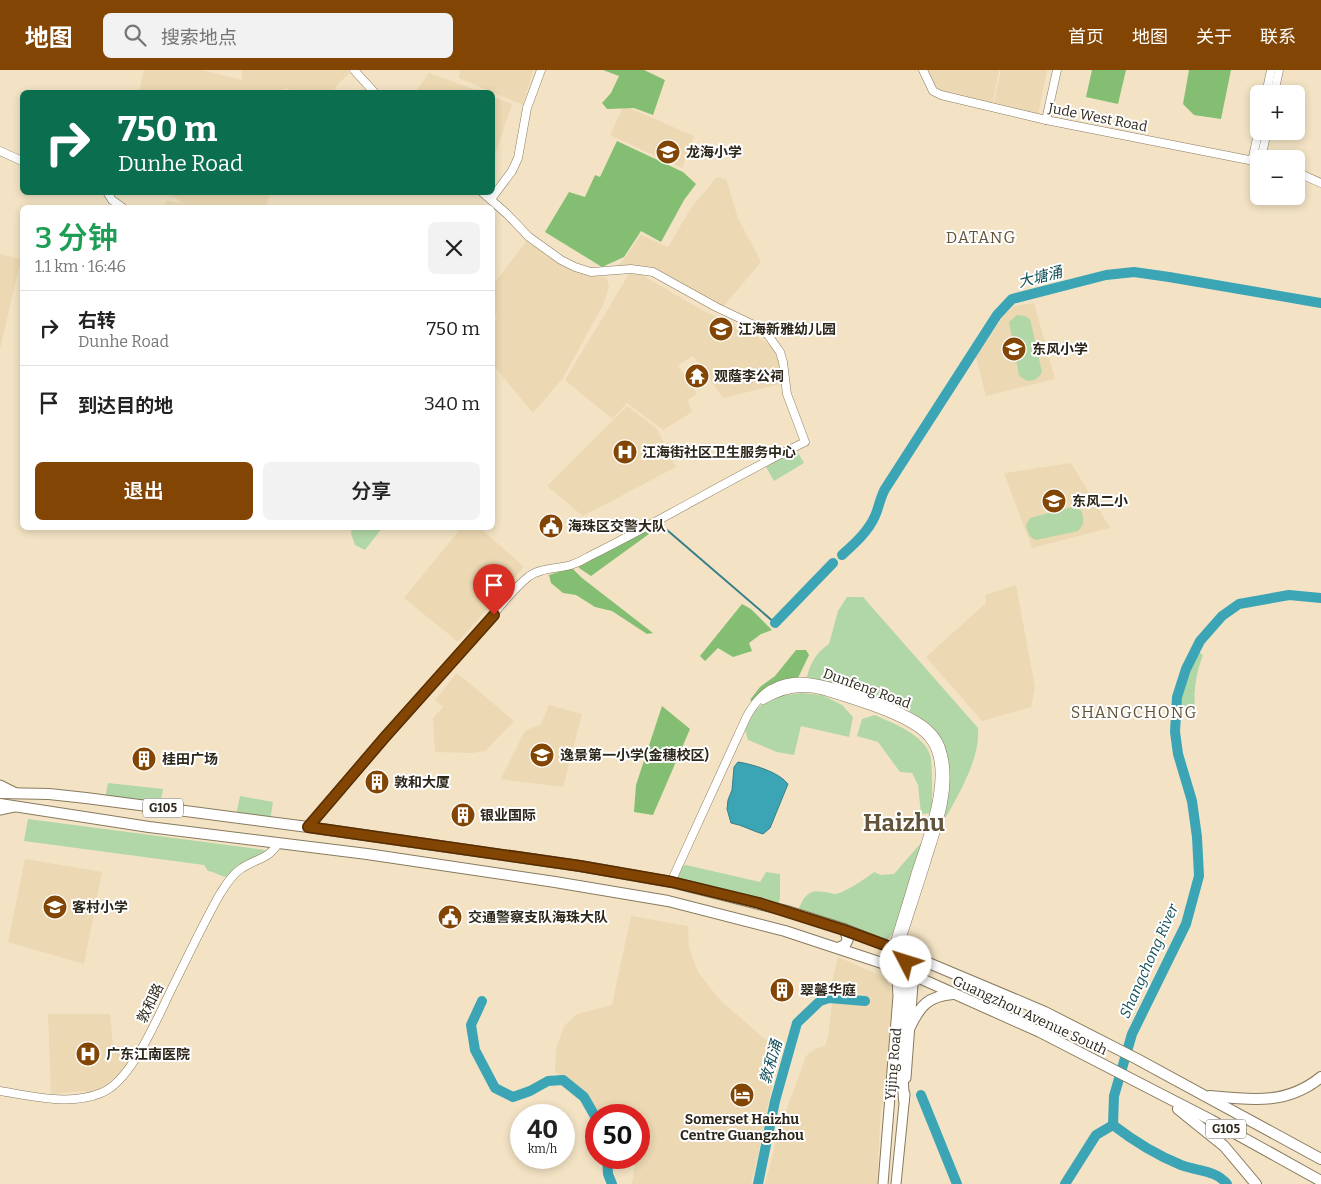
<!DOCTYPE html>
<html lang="zh">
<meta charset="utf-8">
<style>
body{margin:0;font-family:Bitter,"Noto Sans SC",serif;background:#f2f2f2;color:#222;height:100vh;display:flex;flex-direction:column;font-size:19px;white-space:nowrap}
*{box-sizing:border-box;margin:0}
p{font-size:16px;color:#767676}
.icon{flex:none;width:28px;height:28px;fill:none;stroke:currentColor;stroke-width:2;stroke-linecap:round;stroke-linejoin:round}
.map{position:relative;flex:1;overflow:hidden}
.details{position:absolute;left:20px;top:135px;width:475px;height:325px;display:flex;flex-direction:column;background:#fff;border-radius:8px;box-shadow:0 2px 8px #0003}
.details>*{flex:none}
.hud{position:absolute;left:20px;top:20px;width:475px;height:105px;border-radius:8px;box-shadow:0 2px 8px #0003;background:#0b6e4f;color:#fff;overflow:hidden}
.buttons{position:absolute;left:1250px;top:15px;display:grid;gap:10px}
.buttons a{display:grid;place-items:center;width:55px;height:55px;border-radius:8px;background:#fff;box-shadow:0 2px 8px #0003;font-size:25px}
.speed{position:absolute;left:510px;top:1034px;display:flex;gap:10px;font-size:25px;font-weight:700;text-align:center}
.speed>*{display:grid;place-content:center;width:65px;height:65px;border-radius:50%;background:#fff;box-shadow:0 2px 8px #0003;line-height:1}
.speed small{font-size:12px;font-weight:400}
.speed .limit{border:8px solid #d22;background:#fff;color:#111}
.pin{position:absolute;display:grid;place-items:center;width:42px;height:42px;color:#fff;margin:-51px -21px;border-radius:50% 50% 50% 0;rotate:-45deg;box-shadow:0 0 5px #0007}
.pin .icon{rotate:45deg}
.me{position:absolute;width:55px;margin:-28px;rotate:310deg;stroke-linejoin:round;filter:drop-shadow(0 0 4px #0008)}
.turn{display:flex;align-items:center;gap:18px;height:105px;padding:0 15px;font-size:22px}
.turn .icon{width:65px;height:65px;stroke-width:2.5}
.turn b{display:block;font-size:35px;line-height:42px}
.round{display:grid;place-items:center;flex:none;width:52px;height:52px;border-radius:8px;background:#f2f2f2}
.overview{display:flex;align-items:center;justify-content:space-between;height:85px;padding:0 15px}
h1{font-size:30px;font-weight:600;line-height:38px;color:#1e9e55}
.cta{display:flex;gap:10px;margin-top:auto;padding:10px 15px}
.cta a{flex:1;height:58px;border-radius:8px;background:#834503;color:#fff;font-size:20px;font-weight:600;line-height:58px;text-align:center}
.cta a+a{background:#f2f2f2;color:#222}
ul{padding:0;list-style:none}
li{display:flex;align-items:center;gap:15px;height:75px;padding:0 15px;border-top:1px solid #e0e0e0}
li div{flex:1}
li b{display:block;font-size:19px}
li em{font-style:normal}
header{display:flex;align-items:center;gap:30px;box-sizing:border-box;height:70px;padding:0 25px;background:#834503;color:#fff}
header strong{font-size:24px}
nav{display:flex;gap:28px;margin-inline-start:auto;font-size:18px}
.search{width:350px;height:45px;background:#f2f2f2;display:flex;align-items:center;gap:12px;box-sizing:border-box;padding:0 18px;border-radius:8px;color:#767676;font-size:19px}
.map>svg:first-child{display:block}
.built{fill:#ecd8b2}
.green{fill:#b1d7a7}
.forest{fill:#83be72}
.water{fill:#3ba5b6;stroke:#377f88}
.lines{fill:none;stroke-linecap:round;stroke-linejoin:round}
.stream{stroke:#377f88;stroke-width:2}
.river{stroke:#3ba5b6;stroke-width:10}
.tertiary-casing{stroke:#887a5e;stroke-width:9}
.secondary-casing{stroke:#887a5e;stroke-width:11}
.trunk-casing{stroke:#887a5e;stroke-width:12}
.tertiary{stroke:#fff;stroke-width:8}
.secondary{stroke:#fff;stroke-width:9}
.trunk{stroke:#fff;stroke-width:10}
.route-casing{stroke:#552d02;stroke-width:12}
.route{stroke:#834503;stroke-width:9}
.labels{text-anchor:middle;stroke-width:4;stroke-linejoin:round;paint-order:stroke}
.shield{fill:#fff;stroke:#6c685f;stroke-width:1}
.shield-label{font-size:12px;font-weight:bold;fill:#2d271b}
.street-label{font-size:14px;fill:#2d271b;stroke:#fff}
.poi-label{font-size:14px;font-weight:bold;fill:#2d271b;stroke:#fff;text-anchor:start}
.water-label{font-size:15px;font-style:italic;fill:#124f58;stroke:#fff}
.quarter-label{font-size:16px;letter-spacing:1px;fill:#615439;stroke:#fff}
.town-label{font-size:24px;font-weight:bold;fill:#615439;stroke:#fff}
</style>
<header>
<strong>地图</strong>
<div class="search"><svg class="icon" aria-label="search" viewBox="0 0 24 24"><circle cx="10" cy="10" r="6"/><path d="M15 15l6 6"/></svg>搜索地点</div>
<nav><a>首页</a><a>地图</a><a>关于</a><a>联系</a></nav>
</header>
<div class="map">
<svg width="1321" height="1114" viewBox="0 0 1321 1114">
<rect width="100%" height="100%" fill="#f3e3c4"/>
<g class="built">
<polygon points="144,0 201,0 242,10 242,0 347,0 349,3 338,14 333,22 297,22 285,18 283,22 139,22"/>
<polygon points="460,0 533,0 523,35 459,8"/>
<polygon points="924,0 999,0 992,36 933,20"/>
<polygon points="1001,0 1047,0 1038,46 993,36"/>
<polygon points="429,3 481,22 415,22"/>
<polygon points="493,27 512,34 493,91"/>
<polygon points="624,36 694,66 682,98 610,65"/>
<polygon points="717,107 726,109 738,148 761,192 723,237 654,200 639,196 618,197 641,165 668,177 691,138"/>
<polygon points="167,123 190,123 188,135 191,123 270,123 266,137 202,138 191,135 198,137 162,138 167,131 185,134"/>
<polygon points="526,172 581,204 607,208 609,218 603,235 563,308 533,343 493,295 493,258 497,246 493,243 492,216"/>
<polygon points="0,184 21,189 0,279"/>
<polygon points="629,204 642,205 700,239 754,265 776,279 782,297 781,314 723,328 693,286 678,295 697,324 688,330 692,342 663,360 627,333 612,349 565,310"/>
<polygon points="1034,233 1055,309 986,326 976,287 1004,245 1015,236"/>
<polygon points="627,336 657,359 676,397 583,446 547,416"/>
<polygon points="1071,393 1110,458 1032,478 1004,403"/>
<polygon points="461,458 480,458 524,497 458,572 404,528"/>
<polygon points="1016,515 1035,617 1031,637 982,651 926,587 986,533 985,525"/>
<polygon points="457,603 514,651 485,681 472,683 435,682 433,648 443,637 435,630"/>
<polygon points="549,635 582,644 563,717 501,709 525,661 541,654"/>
<polygon points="25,789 102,802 84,894 8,872"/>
<polygon points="631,846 688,856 689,878 698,902 720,930 765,969 779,978 758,1086 751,1114 632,1114 635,1096 630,1088 639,1088 639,1045 603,1045 571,1012 555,1002 556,979 564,956 577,944 612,935"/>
<polygon points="838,887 886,908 892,922 893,938 886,1027 881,1037 877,1114 765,1114 779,1060 806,986 815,979 825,976 828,967 832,932 864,936 865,925 830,920"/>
<polygon points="48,944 110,944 113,976 122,979 131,989 120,1003 99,1020 51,1024"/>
</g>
<g class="green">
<path d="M1017,245L1025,246L1030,249L1042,302C1037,312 1026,314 1019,305L1009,252Z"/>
<polygon points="796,379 804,393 774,411 766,397"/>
<path d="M1072,437L1081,440C1084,449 1085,453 1078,461L1036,470C1029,468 1028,462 1026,455L1030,448Z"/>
<polygon points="352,458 382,458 365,480 355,475 351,464"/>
<path d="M847,527H863L978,658C981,691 954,732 938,761L944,680C943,673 941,668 937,662C914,634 842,614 807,607C810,593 817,582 829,574L838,541Z"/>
<path d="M1198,582L1203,585C1197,600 1193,621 1195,637C1190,641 1188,642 1182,640C1178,621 1190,599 1198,582Z"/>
<path d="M802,623L822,625L842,635L853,647L849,667L801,656L794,685L777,682L748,670L745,660C759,629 769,627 802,623Z"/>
<path d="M875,645C894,654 923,664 930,685C933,695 932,731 932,743L921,744L918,715L912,703L900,702L878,672L857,666L862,649Z"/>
<polygon points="108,713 163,719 160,736 105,729"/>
<polygon points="240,726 273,732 270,751 236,745"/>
<path d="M28,749L265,780L262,785L228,807C221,807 215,802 208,801L204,795L24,771Z"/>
<path d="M921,773L917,792L895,860L887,870L798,840C804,827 808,819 824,822C827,822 832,824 836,824C845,822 867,808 874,802L881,805L894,804Z"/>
<polygon points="686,795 760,812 766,802 780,804 780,828 778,836 675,810 683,796"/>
</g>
<g class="forest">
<polygon points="603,0 644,0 665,10 653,45 634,38 607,39 602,33 611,23 619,6"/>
<polygon points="1092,0 1126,0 1118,34 1086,27"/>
<polygon points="1189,0 1231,0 1221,49 1194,45 1183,34"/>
<polygon points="617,71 683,102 696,114 684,130 661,172 641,161 624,187 602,197 545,162 569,122 585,127 595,105 600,107"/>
<polygon points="660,456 591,506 579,498 580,494 647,459"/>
<polygon points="572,498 582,508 653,563 647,564 612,541 595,537 576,525 563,523 551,513 549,505"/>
<polygon points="742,534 751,539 772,560 761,564 749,573 752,581 733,587 718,578 705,591 700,586"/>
<polygon points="796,580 806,580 809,585 797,610 753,632 750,630 760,617 775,606"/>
<polygon points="662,636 690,659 653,745 634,742 636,715"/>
</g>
<path class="water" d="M738,692C752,694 779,702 788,714L770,758L763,764C752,761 743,755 731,753L727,739L728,730L732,720L734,697Z"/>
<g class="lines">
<polyline class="stream" points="667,460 775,553"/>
<g class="river">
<path d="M842,485C854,474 868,462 875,446C879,437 880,428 885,419L997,245L1012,229L1106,205L1134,202L1169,207L1321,233"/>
<polyline points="775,553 833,493"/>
<polyline points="482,931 471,955 475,980 495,1018 513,1027 530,1021 548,1011 563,1010 584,1027 596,1048"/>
<polyline points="921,1025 957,1114"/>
<polyline points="607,1088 608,1104 612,1114"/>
<polyline points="758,1114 775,1031 797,953 820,931 829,928 865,931"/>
<polyline points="1065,1114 1096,1065 1113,1055"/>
<path d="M1227,1114C1216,1100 1197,1101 1181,1095C1154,1084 1135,1072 1113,1055L1114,1026L1132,964L1186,854L1199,806L1197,767L1192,731L1178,684L1175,662L1177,627L1186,599L1200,571L1222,546L1239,534L1289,525L1321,528"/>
</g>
<defs>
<g id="tertiary">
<polyline points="354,0 374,22"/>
<polyline points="923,0 933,21 941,25 1046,50 1259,92"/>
<polyline points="1266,24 1271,0"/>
<polyline points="1274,24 1279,0"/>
<polyline points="1046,50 1057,0"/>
<polyline points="0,81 22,91"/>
<polyline points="1261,89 1267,61"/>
<polyline points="1252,91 1259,59"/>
<polyline points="1296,102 1321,113"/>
<polyline points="107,122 112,130 123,138"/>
<polyline points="491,129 512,101 518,88 527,38 541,0"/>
<path d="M763,630C781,619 800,615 821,620C849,629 909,645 928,667C956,698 926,771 915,805C908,830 900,854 893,878"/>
<path d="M308,757C361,696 414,635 468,575C488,553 505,526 528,507C539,498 557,499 571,495C577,493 583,490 588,487C661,451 731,408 805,372L787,324L783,292L780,282L768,265L758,257L716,237L653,202L631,199L591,202L575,197L561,190L529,167L507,144L482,122"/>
<path d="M671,812L747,646C758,627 770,615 793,612C820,608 908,640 928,659C936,666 941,675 943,685C952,720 936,760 926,793C917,822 907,851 898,880"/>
<path d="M0,1021C31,1026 70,1036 101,1023C133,1011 160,941 175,912C190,882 204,852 220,824C226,815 232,804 242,798C255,789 270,789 278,773"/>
</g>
<g id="secondary">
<polyline points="0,715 16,723"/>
<polyline points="0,740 14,737"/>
<polyline points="900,882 911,901 913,914 906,1008"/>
<polyline points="883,1114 898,926 896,893"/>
<polyline points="896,1114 905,1024"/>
</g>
<g id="trunk">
<polyline points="0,723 49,724 86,728 308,757 580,796 671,812 787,841 844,859 893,878 1045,942 1137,989 1321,1089"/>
<polyline points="0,734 149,757 367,784 555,812 668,831 785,861 897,898 1040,962 1211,1050 1321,1111"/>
<polyline points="838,878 845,875 848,869 844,859"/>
<polyline points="898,880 904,907 901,984 904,1030"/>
<path d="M910,957C920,936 928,926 953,924"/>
<path d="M1210,1026C1251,1030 1287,1035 1321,1007"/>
<polyline points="1178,1039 1224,1076 1256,1114"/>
</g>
</defs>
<use href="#tertiary" class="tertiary-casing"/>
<use href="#secondary" class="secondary-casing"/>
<use href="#trunk" class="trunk-casing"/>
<use href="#tertiary" class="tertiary"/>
<use href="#secondary" class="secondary"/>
<use href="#trunk" class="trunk"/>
</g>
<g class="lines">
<defs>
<polyline id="route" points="494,545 385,667 308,757 580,796 672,812 759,833 844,860 898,880 906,892"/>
</defs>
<use href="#route" class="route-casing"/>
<use href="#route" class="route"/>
</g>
<defs>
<symbol id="school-disc" viewBox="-11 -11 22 22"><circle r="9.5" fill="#834503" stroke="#fff"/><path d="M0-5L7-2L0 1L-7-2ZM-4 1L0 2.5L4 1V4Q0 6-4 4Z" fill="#fff"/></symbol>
<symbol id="temple-disc" viewBox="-11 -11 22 22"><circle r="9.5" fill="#834503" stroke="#fff"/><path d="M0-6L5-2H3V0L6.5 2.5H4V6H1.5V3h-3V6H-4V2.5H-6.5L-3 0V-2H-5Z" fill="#fff"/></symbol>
<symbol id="hospital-disc" viewBox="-11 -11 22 22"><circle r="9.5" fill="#834503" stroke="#fff"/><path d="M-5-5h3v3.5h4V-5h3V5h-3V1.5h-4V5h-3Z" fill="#fff"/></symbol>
<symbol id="civic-disc" viewBox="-11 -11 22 22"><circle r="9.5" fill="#834503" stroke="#fff"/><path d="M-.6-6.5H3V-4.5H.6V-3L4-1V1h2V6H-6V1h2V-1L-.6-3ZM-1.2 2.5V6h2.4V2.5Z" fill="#fff"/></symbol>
<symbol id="building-disc" viewBox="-11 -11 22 22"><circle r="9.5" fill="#834503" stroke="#fff"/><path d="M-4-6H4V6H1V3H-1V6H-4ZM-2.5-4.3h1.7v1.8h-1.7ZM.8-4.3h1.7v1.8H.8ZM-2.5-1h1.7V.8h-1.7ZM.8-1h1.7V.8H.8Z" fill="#fff"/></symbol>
<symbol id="hotel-disc" viewBox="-11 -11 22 22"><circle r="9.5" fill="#834503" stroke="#fff"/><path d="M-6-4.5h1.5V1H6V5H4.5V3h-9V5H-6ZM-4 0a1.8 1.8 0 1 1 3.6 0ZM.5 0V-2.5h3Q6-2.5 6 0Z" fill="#fff"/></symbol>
</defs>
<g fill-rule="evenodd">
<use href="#school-disc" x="654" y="68" width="28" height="28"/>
<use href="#school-disc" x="707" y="245" width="28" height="28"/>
<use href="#school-disc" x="1000" y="265" width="28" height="28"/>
<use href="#temple-disc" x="683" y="292" width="28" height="28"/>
<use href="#hospital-disc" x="611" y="368" width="28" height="28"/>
<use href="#school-disc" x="1040" y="417" width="28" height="28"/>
<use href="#civic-disc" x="537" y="442" width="28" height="28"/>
<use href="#school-disc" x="528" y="671" width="28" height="28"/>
<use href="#building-disc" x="130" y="675" width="28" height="28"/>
<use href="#building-disc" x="363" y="698" width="28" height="28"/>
<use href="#building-disc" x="449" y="731" width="28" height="28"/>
<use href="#school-disc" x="41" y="823" width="28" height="28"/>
<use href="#civic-disc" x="436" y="833" width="28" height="28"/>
<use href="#building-disc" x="768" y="906" width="28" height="28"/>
<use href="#hospital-disc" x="74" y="970" width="28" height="28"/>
<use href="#hotel-disc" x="728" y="1011" width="28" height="28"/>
</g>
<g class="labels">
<g class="shield">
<rect x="143" y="728.5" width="40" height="19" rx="4"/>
<rect x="1206" y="1049.5" width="40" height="19" rx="4"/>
</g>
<g class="shield-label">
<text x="163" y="742">G105</text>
<text x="1226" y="1063">G105</text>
</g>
<g class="street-label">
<text transform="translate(1098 47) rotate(11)" y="5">Jude West Road</text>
<text transform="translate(867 618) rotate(20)" y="5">Dunfeng Road</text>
<text transform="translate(150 933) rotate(-64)" y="5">敦和路</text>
<text transform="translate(1030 945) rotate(25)" y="5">Guangzhou Avenue South</text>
<text transform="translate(893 994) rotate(-85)" y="5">Yijing Road</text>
</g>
<g class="poi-label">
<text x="686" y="87">龙海小学</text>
<text x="738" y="264">江海新雅幼儿园</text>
<text x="1032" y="284">东风小学</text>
<text x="714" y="311">观蔭李公祠</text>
<text x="642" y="387">江海街社区卫生服务中心</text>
<text x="1072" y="436">东风二小</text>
<text x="568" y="461">海珠区交警大队</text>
<text x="560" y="690">逸景第一小学(金穗校区)</text>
<text x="162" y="694">桂田广场</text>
<text x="394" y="717">敦和大厦</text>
<text x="480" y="750">银业国际</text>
<text x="72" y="842">客村小学</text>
<text x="468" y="852">交通警察支队海珠大队</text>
<text x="800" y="925">翠馨华庭</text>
<text x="106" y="989">广东江南医院</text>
<text x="742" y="1054" text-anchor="middle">Somerset Haizhu<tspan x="742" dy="16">Centre Guangzhou</tspan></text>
</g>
<g class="water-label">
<text transform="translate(1040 207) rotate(-14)" y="5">大塘涌</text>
<text transform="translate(1149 891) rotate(-66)" y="5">Shangchong River</text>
<text transform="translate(771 992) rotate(-74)" y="5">敦和涌</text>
</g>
<g class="quarter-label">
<text x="981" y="173">DATANG</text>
<text x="1134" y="648">SHANGCHONG</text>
</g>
<g class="town-label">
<text x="904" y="761">Haizhu</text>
</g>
</g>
</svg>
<div class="buttons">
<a>+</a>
<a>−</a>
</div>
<div class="speed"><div>40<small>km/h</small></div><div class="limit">50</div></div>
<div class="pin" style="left:494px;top:545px;background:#d93025"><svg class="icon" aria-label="arrive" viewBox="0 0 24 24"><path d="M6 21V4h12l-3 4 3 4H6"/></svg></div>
<svg class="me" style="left:906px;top:892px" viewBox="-20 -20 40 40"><circle r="19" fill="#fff"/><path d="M0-13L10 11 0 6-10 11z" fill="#834503"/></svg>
<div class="hud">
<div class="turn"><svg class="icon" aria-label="right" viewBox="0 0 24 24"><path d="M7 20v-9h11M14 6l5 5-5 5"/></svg><div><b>750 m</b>Dunhe Road</div></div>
</div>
<section class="details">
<div class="overview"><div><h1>3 分钟</h1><p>1.1 km · 16:46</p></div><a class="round"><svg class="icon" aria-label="close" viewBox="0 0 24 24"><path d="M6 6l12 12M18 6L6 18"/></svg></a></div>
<ul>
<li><svg class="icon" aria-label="right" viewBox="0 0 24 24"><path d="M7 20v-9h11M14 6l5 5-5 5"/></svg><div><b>右转</b><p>Dunhe Road</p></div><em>750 m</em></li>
<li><svg class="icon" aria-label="arrive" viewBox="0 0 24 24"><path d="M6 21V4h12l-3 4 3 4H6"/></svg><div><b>到达目的地</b></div><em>340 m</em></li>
</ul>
<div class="cta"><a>退出</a><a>分享</a></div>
</section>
</div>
